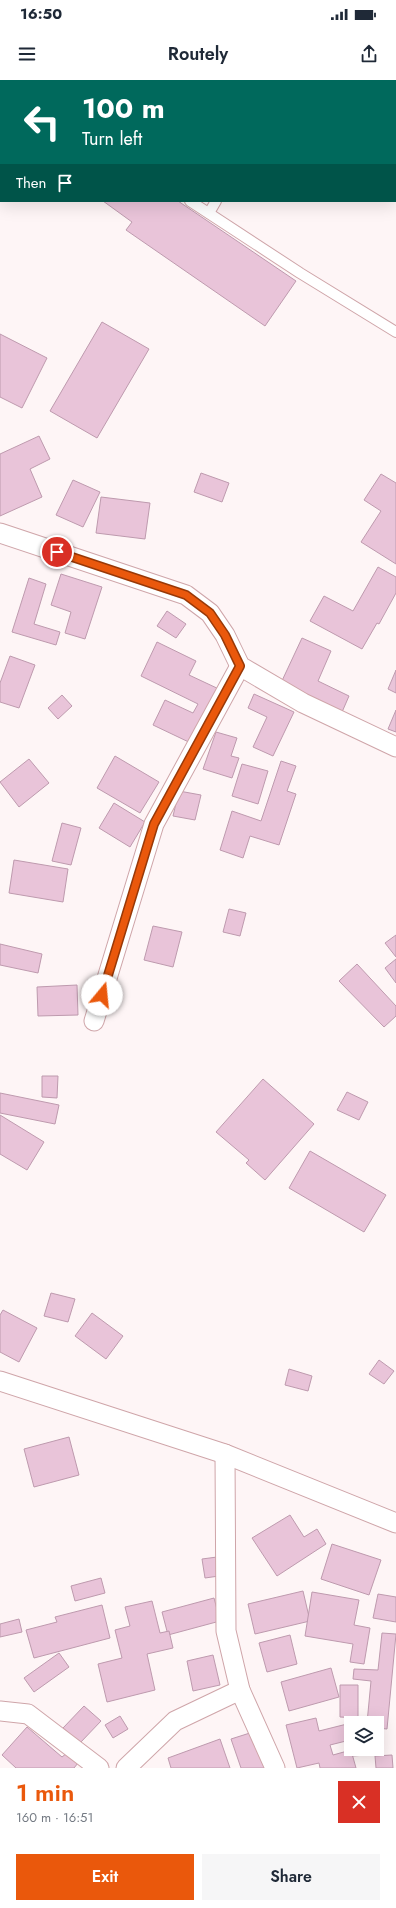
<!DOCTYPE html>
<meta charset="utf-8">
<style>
body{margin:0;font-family:Jost,sans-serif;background:#f6f6f7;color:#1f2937;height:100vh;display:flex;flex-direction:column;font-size:15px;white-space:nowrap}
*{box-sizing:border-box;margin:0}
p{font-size:13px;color:#747a83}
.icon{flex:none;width:22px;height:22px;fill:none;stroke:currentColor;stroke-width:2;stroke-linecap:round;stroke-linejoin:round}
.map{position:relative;height:1688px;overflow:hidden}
.panel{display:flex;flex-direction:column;background:#fff;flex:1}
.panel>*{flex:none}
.hud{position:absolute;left:0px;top:0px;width:396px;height:122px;box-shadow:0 4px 16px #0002;background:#00695c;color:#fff;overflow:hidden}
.controls{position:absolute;left:344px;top:1636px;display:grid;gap:8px}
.controls a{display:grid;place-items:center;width:40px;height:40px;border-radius:0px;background:#fff;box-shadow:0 4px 16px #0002;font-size:20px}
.pin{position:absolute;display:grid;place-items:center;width:34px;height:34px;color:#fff;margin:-17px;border:2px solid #fff;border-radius:50%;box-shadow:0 1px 4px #0007}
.me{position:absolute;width:44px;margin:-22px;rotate:17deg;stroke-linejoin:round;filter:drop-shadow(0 0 3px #0008)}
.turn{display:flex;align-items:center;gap:14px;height:84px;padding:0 16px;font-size:18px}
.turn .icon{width:52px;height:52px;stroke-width:2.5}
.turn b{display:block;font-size:28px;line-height:34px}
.then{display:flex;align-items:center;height:38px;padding:0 16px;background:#0003;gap:8px;font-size:15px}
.round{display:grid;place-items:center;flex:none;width:42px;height:42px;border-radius:0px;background:#f6f6f7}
.summary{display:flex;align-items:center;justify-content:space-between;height:68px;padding:0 16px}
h1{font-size:24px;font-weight:600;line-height:30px;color:#ea580c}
.button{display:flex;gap:8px;margin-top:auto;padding:8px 16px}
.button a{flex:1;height:46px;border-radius:0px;background:#ea580c;color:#fff;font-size:16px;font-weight:600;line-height:46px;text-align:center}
.button a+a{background:#f6f6f7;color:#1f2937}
.status{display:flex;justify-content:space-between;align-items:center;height:28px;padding:0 20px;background:#fff;direction:ltr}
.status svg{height:11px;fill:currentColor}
header{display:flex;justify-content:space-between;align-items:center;height:52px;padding:0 16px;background:#fff;font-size:18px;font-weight:600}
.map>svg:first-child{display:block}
.building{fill:#e9c4d9;stroke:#be9aae}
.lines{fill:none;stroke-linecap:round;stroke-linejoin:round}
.lane-casing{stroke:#cfa5a9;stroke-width:12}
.street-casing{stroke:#cfa5a9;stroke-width:21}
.lane{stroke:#fff;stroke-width:10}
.street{stroke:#fff;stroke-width:19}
.route-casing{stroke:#983908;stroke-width:10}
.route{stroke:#ea580c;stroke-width:7}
</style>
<div class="status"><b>16:50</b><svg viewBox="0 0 49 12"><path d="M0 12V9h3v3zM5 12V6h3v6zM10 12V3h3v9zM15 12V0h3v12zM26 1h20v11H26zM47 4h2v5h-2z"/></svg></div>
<header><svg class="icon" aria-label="menu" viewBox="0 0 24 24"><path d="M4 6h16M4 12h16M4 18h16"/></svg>Routely<svg class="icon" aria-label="share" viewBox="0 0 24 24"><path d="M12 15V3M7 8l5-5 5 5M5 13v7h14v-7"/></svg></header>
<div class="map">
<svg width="396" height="1688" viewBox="0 0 396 1688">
<rect width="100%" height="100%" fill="#fef5f6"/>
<g class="building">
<polygon points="157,0 273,0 156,1"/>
<polygon points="103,121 178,121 296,201 265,246 126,150 132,142"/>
<polygon points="102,242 149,269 97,358 50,331"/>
<polygon points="0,254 47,278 22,328 0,317"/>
<polygon points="39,356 50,379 30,389 42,417 0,436 0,374"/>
<polygon points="201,393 229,403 222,422 194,412"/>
<polygon points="381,394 396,403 396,484 361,462 381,431 364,420"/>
<polygon points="73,400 100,412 83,447 56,435"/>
<polygon points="101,417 150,423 145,459 96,453"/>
<polygon points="378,487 396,497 396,513 379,544 377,543 362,569 310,541 324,516 353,531"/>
<polygon points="61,494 102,507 85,559 65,553 71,532 51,525"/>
<polygon points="29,498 46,504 34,544 60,552 56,565 12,552"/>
<polygon points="167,531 186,544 176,558 157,546"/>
<polygon points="302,558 331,571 318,601 349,616 339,639 280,605"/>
<polygon points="157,562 196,581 189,595 221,610 195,665 153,645 165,620 193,633 198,624 141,596"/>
<polygon points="10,576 35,585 19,628 0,622 0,603"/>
<polygon points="396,590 396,613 388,609"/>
<polygon points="254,614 294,632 273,676 253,667 267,637 248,628"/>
<polygon points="62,615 72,626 58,639 48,628"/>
<polygon points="396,630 396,652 388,649"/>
<polygon points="216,652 237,658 231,676 239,678 232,698 203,689"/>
<polygon points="115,676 159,702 140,733 97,708"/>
<polygon points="29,679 49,703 19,727 0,702"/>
<polygon points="281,681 296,686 287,711 296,714 279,765 250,756 243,778 220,770 232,731 261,741"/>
<polygon points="242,684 268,691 258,724 232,716"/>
<polygon points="179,711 201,715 195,740 173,736"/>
<polygon points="114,723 145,742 130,767 99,748"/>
<polygon points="62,743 81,748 71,785 52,781"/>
<polygon points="14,780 68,789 63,822 9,813"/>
<polygon points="229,829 246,833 240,856 223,852"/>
<polygon points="153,846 182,852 173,887 144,880"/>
<polygon points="396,855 396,877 385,863"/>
<polygon points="0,864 42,874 38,893 0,885"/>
<polygon points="396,879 396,903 385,888"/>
<polygon points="357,884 396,926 396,936 384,947 339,901"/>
<polygon points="77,905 78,935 38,936 37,907"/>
<polygon points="42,996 58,996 57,1018 42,1017"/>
<polygon points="263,999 314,1044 265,1100 246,1083 249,1080 216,1052"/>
<polygon points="347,1012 368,1022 359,1040 337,1030"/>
<polygon points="0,1013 59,1025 55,1044 0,1033"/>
<polygon points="0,1035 44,1062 27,1090 0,1074"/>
<polygon points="310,1071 386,1115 364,1152 289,1108"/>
<polygon points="51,1213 75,1219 68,1242 44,1236"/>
<polygon points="3,1230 37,1248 19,1282 0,1272 0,1235"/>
<polygon points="92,1233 123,1256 106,1279 75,1256"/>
<polygon points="379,1280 394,1291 384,1304 369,1294"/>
<polygon points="289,1289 312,1296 308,1311 285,1305"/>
<polygon points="69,1357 79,1395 34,1407 24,1369"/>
<polygon points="290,1435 304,1457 317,1449 326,1464 277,1496 252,1458"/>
<polygon points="332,1464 381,1480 369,1515 321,1499"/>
<polygon points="217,1477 219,1496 205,1498 202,1479"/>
<polygon points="101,1498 105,1513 75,1521 71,1506"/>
<polygon points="303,1511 310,1541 255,1554 248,1524"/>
<polygon points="312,1512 359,1520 354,1545 370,1548 364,1584 350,1582 353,1564 305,1556"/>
<polygon points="378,1514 396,1517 396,1542 373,1538"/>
<polygon points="214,1518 220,1541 168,1555 162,1532"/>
<polygon points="152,1521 160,1553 169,1551 173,1568 147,1574 155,1610 107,1622 98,1584 122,1578 115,1550 130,1546 125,1527"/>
<polygon points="102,1525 110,1558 34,1578 26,1550 57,1542 55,1537"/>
<polygon points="19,1539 22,1552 0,1557 0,1544"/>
<polygon points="382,1553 396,1554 387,1649 377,1648 377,1643 367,1643 371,1601 353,1599 354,1589 378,1590"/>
<polygon points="290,1555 297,1584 267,1592 259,1563"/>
<polygon points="59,1573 69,1587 34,1612 24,1598"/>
<polygon points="213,1575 220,1605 193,1611 187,1581"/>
<polygon points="331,1588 339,1617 289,1631 281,1602"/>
<polygon points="340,1605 358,1605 358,1638 340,1637"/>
<polygon points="84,1626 101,1641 80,1663 63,1648"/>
<polygon points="120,1636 128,1649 113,1658 105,1645"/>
<polygon points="316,1638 319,1651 347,1644 350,1660 330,1665 333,1675 351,1670 356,1688 320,1688 319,1683 297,1688 286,1645"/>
<polygon points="27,1647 62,1677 67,1673 78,1683 74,1688 16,1688 2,1675"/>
<polygon points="253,1652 265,1688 241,1688 231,1659"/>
<polygon points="220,1659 230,1688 171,1688 168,1678"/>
<polygon points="377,1659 379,1659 381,1674 352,1676 351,1669 377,1669"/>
<polygon points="392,1675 393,1688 376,1688 375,1676"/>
</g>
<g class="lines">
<defs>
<g id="lane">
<polyline points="27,0 30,1"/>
<polyline points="139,1 139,0"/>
<polyline points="288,1 288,0"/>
<polyline points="190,121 300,193 396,252"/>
<polyline points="209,133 216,121"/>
</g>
<g id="street">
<polyline points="0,453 186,515 210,533 225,555 240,586 303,623 396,667"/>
<polyline points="94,941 154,744 240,586"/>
<polyline points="0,1301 225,1374 396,1443"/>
<polyline points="225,1374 226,1551 240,1610 275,1688"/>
<polyline points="0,1631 28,1634 99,1688"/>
<polyline points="126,1688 175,1641 240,1610"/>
</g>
</defs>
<use href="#lane" class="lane-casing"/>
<use href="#street" class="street-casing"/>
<use href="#lane" class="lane"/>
<use href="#street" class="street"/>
</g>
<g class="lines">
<defs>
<polyline id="route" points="57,472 186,515 210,533 225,555 240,586 154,744 102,915"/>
</defs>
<use href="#route" class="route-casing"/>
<use href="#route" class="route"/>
</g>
</svg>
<div class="controls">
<a><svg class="icon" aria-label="layers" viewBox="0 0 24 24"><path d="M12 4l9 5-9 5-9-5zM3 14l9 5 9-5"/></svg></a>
</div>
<div class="pin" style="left:57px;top:472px;background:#d93025"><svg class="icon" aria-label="arrive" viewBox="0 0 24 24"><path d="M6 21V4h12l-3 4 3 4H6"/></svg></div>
<svg class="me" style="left:102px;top:915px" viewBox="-20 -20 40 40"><circle r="19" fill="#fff"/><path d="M0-13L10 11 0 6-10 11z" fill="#ea580c"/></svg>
<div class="hud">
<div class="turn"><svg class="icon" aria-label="left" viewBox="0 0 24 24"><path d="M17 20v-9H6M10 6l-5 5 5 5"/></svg><div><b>100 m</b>Turn left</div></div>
<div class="then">Then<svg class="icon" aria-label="arrive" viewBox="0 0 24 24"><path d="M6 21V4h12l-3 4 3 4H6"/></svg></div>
</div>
</div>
<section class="panel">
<div class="summary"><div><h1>1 min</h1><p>160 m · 16:51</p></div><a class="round" style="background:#d93025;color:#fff"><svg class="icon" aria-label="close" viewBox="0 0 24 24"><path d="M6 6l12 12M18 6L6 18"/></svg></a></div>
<div class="button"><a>Exit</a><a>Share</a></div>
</section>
